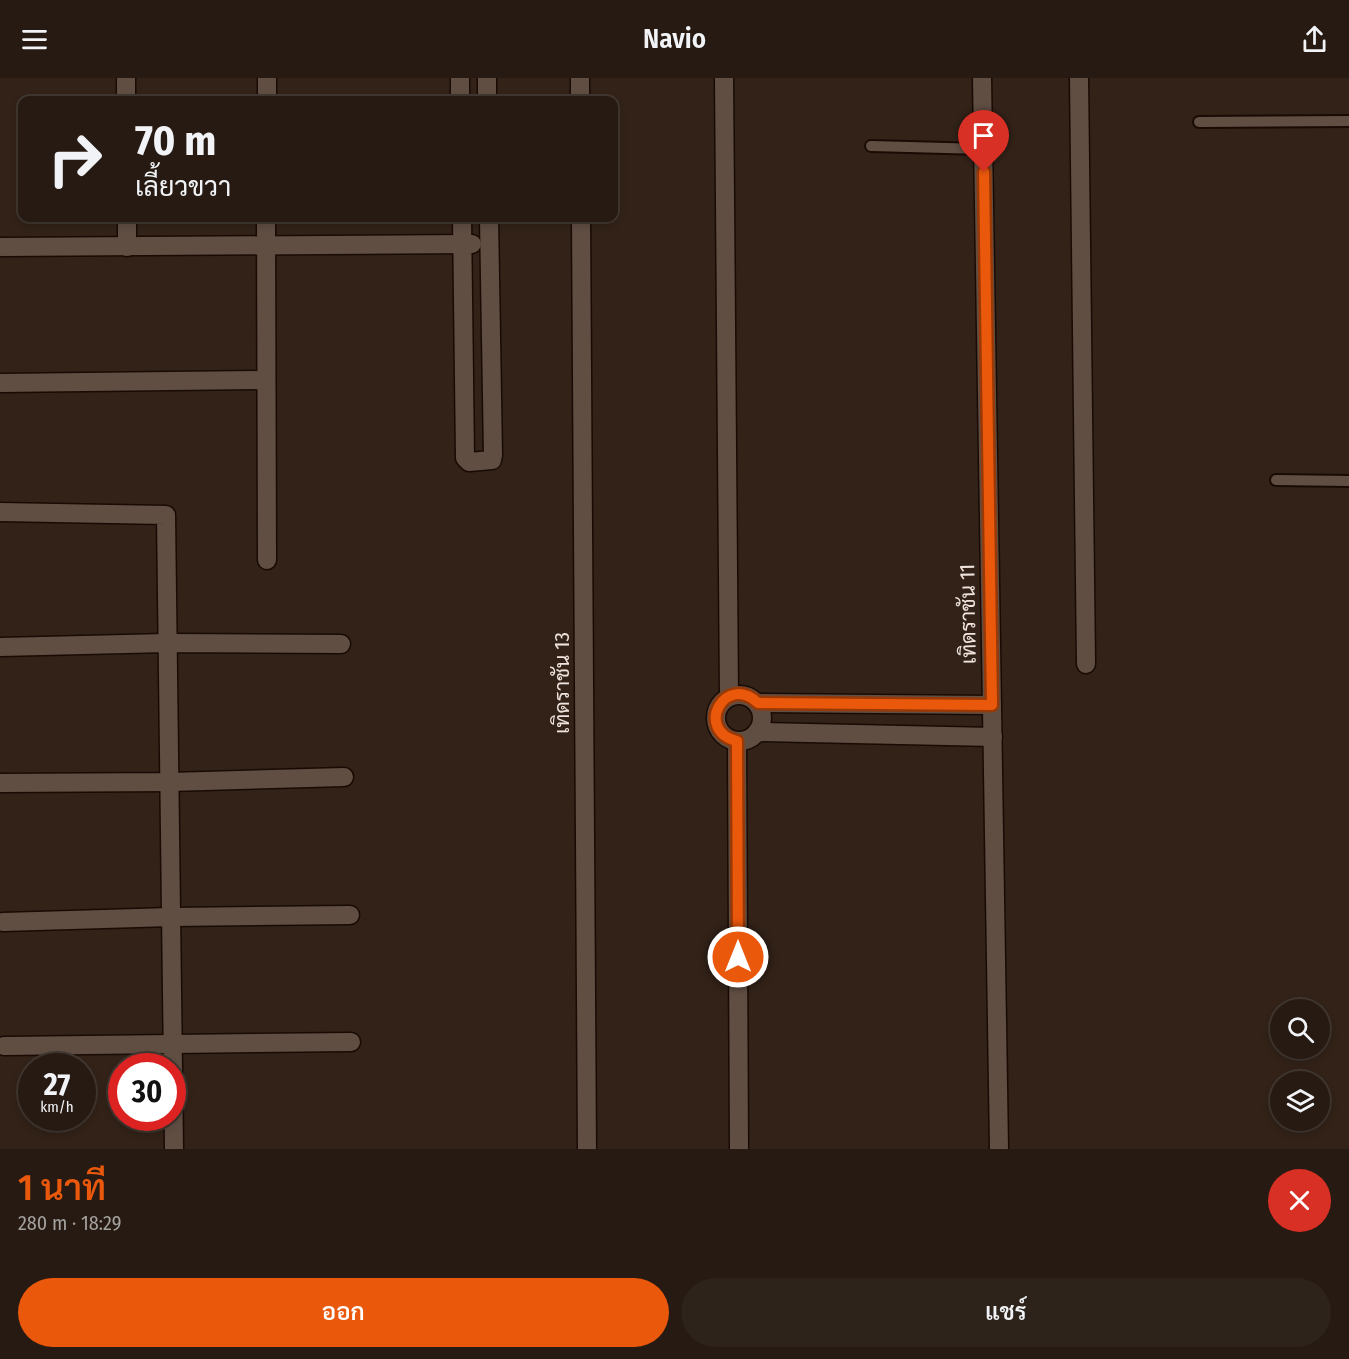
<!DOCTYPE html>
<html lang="th">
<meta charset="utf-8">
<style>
body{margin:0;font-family:"Fira Sans Condensed",Sarabun,sans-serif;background:#2e231b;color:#f1f3f6;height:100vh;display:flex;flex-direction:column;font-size:22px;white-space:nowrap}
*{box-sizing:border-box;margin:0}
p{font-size:20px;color:#a4a19f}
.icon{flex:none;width:33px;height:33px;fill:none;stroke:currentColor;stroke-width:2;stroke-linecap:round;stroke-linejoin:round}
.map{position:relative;height:1071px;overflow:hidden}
.side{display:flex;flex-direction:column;background:#261a12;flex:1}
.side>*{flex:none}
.hud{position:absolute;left:18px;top:18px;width:600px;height:126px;border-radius:12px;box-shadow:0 3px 9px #0003,0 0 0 2px #423832;background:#261a12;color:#f1f3f6;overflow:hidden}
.buttons{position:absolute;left:1270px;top:921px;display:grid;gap:12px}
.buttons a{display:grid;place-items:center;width:60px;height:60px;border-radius:50%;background:#261a12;box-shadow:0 3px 9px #0003,0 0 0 2px #423832;font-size:30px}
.speed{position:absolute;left:18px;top:975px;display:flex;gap:12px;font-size:30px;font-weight:700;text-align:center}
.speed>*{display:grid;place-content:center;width:78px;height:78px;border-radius:50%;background:#261a12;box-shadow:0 3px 9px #0003,0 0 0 2px #423832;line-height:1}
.speed small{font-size:15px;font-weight:400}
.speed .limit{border:9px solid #d22;background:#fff;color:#111}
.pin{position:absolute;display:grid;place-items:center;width:51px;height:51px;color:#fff;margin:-62px -26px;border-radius:50% 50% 50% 0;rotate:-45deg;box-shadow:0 0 6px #0007}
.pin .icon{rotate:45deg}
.me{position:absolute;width:66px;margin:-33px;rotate:0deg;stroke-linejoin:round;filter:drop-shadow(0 0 4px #0008)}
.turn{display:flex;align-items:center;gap:21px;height:126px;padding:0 18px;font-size:27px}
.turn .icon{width:78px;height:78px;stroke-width:2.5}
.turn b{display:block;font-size:42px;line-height:51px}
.round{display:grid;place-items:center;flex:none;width:63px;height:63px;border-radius:32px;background:#2e231b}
.summary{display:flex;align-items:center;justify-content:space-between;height:102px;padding:0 18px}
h1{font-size:36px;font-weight:600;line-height:45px;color:#ea580c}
.action{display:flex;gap:12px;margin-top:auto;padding:12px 18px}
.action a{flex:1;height:69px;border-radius:36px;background:#ea580c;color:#fff;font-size:24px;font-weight:600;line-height:69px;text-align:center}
.action a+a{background:#2e231b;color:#f1f3f6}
header{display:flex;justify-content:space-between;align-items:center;height:78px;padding:0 18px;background:#261a12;font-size:27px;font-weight:600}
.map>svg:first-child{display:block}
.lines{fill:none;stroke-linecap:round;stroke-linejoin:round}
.service-casing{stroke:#190b04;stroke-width:14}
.minor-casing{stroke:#190b04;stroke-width:21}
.service{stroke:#604e43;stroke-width:10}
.minor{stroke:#604e43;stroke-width:18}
.route-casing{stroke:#983908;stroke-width:15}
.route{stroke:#ea580c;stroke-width:10}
.labels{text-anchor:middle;stroke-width:6;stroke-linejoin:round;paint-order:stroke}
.street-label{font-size:21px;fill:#f0e4de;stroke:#322218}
</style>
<header><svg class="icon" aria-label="menu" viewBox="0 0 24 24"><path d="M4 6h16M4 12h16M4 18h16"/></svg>Navio<svg class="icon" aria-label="share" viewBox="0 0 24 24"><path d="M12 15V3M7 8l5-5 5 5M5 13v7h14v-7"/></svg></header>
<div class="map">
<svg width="1349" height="1071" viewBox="0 0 1349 1071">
<rect width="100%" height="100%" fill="#322218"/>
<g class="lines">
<defs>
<g id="service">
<polyline points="1199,44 1349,43"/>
<polyline points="871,68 983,71"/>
<polyline points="1276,402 1349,403"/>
</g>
<g id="minor">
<polyline points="460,0 460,22"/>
<polyline points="487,0 487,22"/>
<polyline points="580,0 580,22"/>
<polyline points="724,0 729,618"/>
<polyline points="982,0 999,1071"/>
<polyline points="1079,0 1086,586"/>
<polyline points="126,22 126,0"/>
<polyline points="267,22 267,0"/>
<polyline points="127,140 127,169"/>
<polyline points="266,140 267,482"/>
<polyline points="462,140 465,380 469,384 492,382 493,377 489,140"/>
<polyline points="581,140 587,1071"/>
<polyline points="0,169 472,166"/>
<polyline points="0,305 266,302"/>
<polyline points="0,434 166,437 174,1071"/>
<polyline points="0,569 167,565 341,566"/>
<circle cx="739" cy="640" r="23"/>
<polyline points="758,625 992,627"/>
<polyline points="757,654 993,659"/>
<polyline points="737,663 739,1071"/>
<polyline points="0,705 170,704 344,699"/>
<polyline points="3,844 171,839 350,837"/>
<polyline points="4,968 351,964"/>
</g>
</defs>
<use href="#service" class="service-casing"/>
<use href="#minor" class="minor-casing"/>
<use href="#service" class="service"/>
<use href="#minor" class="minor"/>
</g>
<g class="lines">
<defs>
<path id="route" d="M738,879L737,663C693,652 726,594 758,625L992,627L984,94"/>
</defs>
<use href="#route" class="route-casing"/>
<use href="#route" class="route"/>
</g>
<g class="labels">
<g class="street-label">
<text transform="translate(968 536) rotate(-91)" y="7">เทิดราชัน 11</text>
<text transform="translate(562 605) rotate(-90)" y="7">เทิดราชัน 13</text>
</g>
</g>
</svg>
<div class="buttons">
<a><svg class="icon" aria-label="search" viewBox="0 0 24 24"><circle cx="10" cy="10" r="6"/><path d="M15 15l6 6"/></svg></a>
<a><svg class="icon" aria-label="layers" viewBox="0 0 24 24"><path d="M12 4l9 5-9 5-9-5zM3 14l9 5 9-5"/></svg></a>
</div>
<div class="speed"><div>27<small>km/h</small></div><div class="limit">30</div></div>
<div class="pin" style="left:984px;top:94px;background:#d93025"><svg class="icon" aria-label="arrive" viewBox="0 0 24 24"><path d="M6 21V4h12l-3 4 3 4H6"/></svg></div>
<svg class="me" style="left:738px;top:879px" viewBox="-20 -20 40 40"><circle r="17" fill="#ea580c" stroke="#fff" stroke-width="3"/><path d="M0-11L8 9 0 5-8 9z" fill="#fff"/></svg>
<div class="hud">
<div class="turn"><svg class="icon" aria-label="right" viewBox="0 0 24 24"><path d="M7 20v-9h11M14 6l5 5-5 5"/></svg><div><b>70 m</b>เลี้ยวขวา</div></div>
</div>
</div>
<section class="side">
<div class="summary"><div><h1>1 นาที</h1><p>280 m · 18:29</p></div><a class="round" style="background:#d93025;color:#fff"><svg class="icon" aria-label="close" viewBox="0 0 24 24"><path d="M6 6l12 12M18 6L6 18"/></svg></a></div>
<div class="action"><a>ออก</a><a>แชร์</a></div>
</section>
